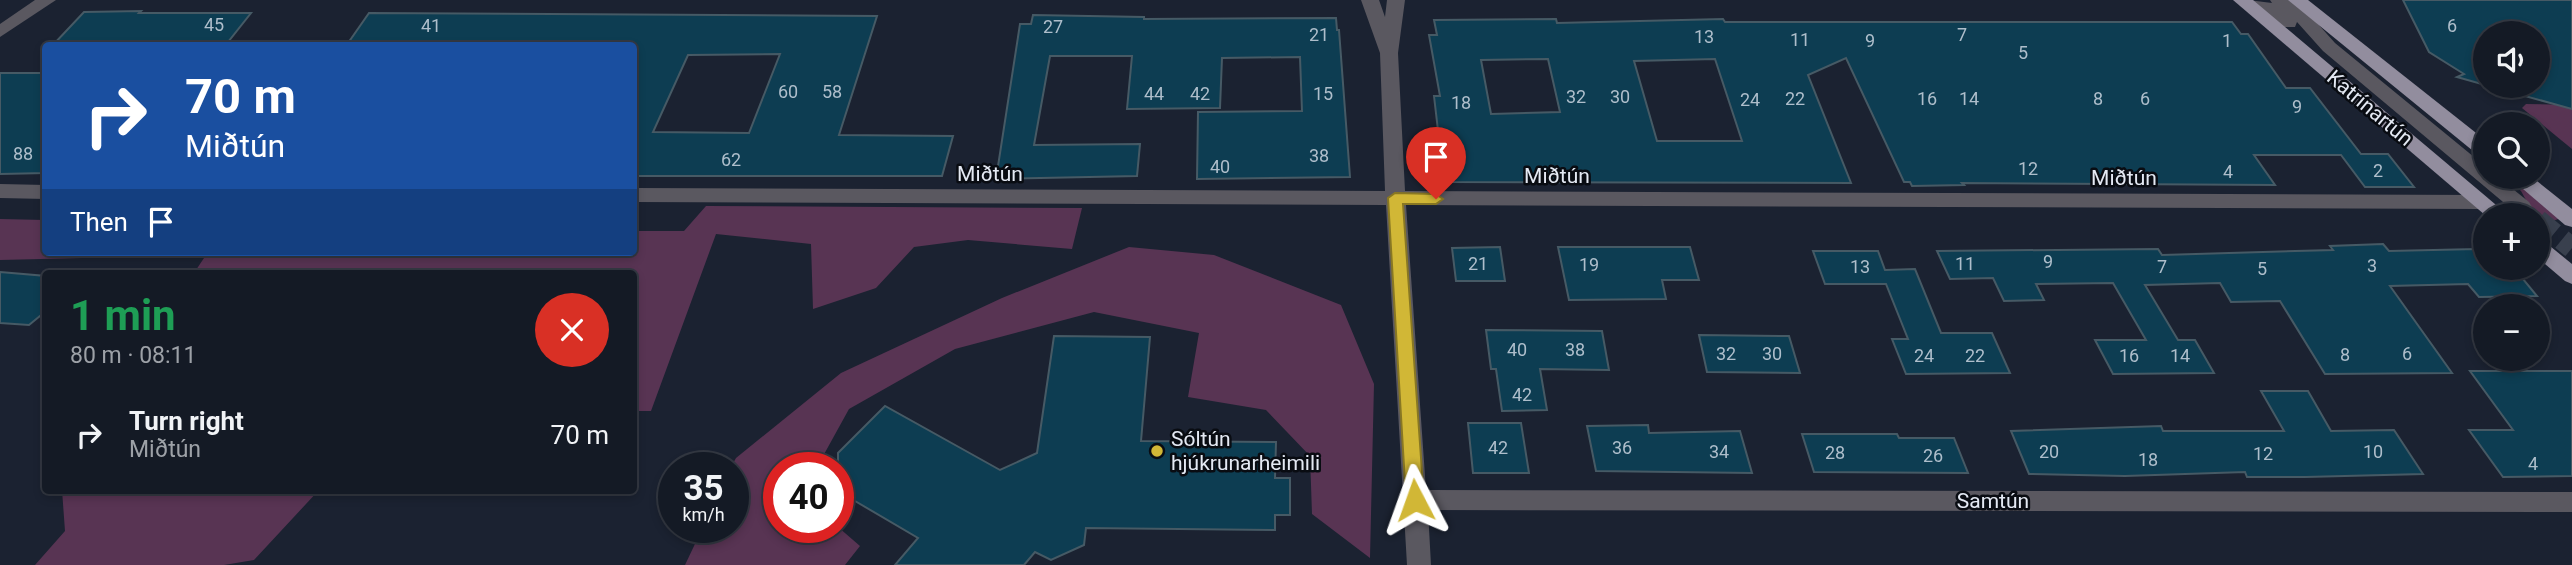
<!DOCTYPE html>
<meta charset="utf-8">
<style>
body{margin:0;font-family:Roboto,sans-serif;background:#1d232d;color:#f1f3f6;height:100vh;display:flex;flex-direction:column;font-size:26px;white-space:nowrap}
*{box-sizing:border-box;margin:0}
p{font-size:23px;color:#9da1a7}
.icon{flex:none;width:38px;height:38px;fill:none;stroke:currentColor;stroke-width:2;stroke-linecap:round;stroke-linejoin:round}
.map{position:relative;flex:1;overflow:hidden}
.panel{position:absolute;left:42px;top:270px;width:595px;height:224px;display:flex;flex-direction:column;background:#141a25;border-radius:7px;box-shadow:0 4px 10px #0003,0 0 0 2px #333842}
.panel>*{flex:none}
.banner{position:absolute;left:42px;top:42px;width:595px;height:214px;border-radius:7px;box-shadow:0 4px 10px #0003,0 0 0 2px #333842;background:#1a4fa0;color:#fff;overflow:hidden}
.fabs{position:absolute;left:2473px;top:21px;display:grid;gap:14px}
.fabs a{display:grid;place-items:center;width:77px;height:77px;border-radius:50%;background:#141a25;box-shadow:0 4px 10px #0003,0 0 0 2px #333842;font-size:35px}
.speed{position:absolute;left:658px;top:452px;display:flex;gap:14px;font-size:35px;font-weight:700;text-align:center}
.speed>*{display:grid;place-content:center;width:91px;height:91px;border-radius:50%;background:#141a25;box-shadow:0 4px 10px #0003,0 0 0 2px #333842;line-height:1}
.speed small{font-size:18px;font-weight:400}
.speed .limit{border:10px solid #d22;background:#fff;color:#111}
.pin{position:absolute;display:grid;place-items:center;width:60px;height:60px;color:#fff;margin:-72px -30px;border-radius:50% 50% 50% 0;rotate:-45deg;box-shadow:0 0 7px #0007}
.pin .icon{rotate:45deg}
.me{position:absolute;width:77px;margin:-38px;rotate:356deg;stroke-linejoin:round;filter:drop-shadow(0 0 5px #0008)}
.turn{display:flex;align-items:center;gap:24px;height:147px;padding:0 28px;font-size:32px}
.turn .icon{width:91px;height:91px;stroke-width:2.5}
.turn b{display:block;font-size:49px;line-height:60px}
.then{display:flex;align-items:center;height:66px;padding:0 28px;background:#0003;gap:14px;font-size:26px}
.round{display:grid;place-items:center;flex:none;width:74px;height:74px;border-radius:37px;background:#1d232d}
.head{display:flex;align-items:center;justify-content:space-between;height:119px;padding:0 28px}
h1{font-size:42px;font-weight:700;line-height:52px;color:#1e9e55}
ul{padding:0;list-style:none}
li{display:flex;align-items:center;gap:21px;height:91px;padding:0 28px}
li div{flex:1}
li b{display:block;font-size:26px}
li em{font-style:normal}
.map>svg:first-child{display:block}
.green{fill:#583453}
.building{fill:#0d3d52;stroke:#465a65;stroke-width:2;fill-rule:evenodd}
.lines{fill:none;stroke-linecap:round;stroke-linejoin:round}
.minor-tunnel{stroke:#39404e;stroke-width:21;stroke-dasharray:21 10;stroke-linecap:butt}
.minor{fill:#5a5860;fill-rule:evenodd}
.major{fill:#928d9e;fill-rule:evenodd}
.route{fill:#d1b736;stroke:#887723;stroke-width:2}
.poi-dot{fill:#d1b736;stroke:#090c12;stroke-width:2.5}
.labels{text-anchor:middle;stroke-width:5;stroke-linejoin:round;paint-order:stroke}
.number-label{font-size:18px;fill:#aebecb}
.street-label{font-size:21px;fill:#e4e9f3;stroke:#090c12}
.poi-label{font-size:21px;fill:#e4e9f3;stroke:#090c12;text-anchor:start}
</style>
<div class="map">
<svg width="2572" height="565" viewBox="0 0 2572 565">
<rect width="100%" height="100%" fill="#1b2231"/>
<g class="green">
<polygon points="2526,104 2572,105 2572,149 2522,108"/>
<polygon points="2505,177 2513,177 2563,217 2538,227 2538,215 2513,215 2509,212 2526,200 2521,191"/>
<polygon points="706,206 1082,208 1072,249 968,240 914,247 876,288 813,309 811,244 716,234 651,411 634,411 634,273 194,273 206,255 0,260 0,219 45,220 46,252 634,252 634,231 684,231"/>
<polygon points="1129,247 1214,255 1341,305 1374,384 1370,558 1312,514 1310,456 1266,410 1188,397 1199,333 1094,312 955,349 849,409 817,467 779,467 779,527 838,527 860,546 845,565 685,565 703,527 733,527 731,467 736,458 841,373 1002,298"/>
<polygon points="62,490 319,490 254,560 224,565 35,565 65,531"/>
</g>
<g class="building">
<polygon points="2403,0 2572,0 2572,109 2489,86 2538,86 2538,33 2485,33 2485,85 2457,77 2464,74 2429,52"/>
<polygon points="141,11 139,13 251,13 228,42 178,42 175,46 52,46 84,12"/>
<path d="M369,13L877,16L839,135L953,136L942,176H634V46H346ZM780,54L749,133L653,132L688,55Z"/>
<polygon points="1033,15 1144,17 1144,19 1336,18 1337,30 1339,30 1350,177 1197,179 1198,112 1302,111 1300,57 1222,58 1220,108 1127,109 1132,56 1050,56 1034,145 1140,144 1137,176 996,179 1020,24 1031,24"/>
<path d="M1556,19L1557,23L1723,19L1725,22H2232L2241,34H2248L2286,88H2310L2361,154H2388L2414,187H2365L2341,155H2254L2275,185L1962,183L1964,185L1912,186L1910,182H1904L1846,58L1808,75L1851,183L1444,182L1434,96H1440L1429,35H1437L1434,20ZM1548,59L1560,112L1491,114L1481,60ZM1715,59L1742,141H1657L1634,61Z"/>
<polygon points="0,73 46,73 46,173 0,174"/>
<polygon points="2383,244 2389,251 2477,249 2485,258 2485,268 2514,268 2537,296 2479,297 2468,284 2390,286 2452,373 2325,374 2280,301 2231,302 2220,283 2145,285 2178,340 2195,340 2214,373 2113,374 2095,340 2146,340 2113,283 2036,284 2044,300 2004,301 1993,278 1950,279 1937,251 2158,249 2162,255 2333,250 2330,246"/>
<polygon points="1500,247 1505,281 1456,281 1452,248"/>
<polygon points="1558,247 1690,247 1699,280 1662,280 1666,299 1569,300"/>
<polygon points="1813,251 1878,251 1885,270 1915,269 1941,333 1992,333 2010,373 1906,374 1892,339 1908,339 1886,284 1825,284"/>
<polygon points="0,272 46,276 46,311 29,325 0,323"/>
<polygon points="1486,330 1602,331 1609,370 1540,369 1547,410 1502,411 1496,369 1491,369"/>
<polygon points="1699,335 1789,336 1800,373 1707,372"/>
<polygon points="1054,336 1150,337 1141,441 1276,442 1275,478 1290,478 1290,515 1275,515 1275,530 1086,528 1084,545 1051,560 1035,552 1024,565 895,565 918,538 838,491 838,453 885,406 1000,470 1037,453"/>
<polygon points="2470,371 2572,371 2572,476 2503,477 2469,430 2513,430"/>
<polygon points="2261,391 2308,391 2331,431 2394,430 2423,474 2305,477 2247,477 2245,472 2125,476 2029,474 2011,431 2161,426 2163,431 2284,431"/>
<polygon points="1468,423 1521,423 1529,473 1473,473"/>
<polygon points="1648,425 1649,433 1740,431 1752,473 1596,471 1587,426"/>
<polygon points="1802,434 1897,434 1899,438 1954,438 1968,473 1814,472"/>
</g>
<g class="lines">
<polyline class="minor-tunnel" points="2538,220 2572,248"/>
<g class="minor">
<polygon points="35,0 56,0 0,37 0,24"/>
<polygon points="1361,0 1379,0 1385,17 1387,0 1405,0 1398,53 1405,191 2481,195 2491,202 2481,209 1406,205 1426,490 2572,492 2572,512 1428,510 1431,565 1407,565 1386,205 634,202 634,188 1385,191 1380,53"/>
<polygon points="2248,0 2272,3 2270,0 2290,0 2310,15 2335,43 2485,166 2485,177 2498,177 2529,202 2532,207 2529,212 2515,212 2323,51 2297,22 2295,27 2283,27"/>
<polygon points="0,184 46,185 46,199 0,198"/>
</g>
<g class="major">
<polygon points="2233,0 2253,0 2508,215 2485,215"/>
<polygon points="2288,0 2308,0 2485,140 2485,157 2478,155"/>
<polygon points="2509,177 2532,177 2572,209 2572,227 2565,225"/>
<polygon points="2538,240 2545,242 2572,264 2572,284 2565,281 2538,258"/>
</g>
</g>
<polygon class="route" points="1395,193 1436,194 1443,199 1436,204 1403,204 1424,500 1415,508 1406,500 1388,198"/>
<circle class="poi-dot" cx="1157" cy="451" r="7"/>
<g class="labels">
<g class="number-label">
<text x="214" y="31">45</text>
<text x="431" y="32">41</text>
<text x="2452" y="32">6</text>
<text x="1053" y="33">27</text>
<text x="1319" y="41">21</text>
<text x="1962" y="41">7</text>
<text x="1704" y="43">13</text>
<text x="1800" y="46">11</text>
<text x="1870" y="47">9</text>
<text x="2227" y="47">1</text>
<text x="2023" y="59">5</text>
<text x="788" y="98">60</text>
<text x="832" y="98">58</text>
<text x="1154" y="100">44</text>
<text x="1200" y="100">42</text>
<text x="1323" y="100">15</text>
<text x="1576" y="103">32</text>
<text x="1620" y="103">30</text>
<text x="1795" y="105">22</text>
<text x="1927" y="105">16</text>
<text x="1969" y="105">14</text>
<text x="2098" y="105">8</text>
<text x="2145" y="105">6</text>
<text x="1750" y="106">24</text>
<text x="1461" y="109">18</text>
<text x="2297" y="113">9</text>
<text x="23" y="160">88</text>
<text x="1319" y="162">38</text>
<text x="731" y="166">62</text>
<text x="1220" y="173">40</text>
<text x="2028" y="175">12</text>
<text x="2378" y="177">2</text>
<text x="2228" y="178">4</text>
<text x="2048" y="268">9</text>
<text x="1478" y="270">21</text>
<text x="1965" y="270">11</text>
<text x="1589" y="271">19</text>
<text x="2372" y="272">3</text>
<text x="1860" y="273">13</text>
<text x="2162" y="273">7</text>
<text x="2262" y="275">5</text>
<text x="1517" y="356">40</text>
<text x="1575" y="356">38</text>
<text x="1726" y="360">32</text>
<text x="1772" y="360">30</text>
<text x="2407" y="360">6</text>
<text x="2345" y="361">8</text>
<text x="1924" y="362">24</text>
<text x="1975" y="362">22</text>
<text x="2129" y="362">16</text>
<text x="2180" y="362">14</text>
<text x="1522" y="401">42</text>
<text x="1498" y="454">42</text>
<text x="1622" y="454">36</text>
<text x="1719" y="458">34</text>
<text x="2049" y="458">20</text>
<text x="2373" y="458">10</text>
<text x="1835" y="459">28</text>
<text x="2263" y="460">12</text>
<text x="1933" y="462">26</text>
<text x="2148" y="466">18</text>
<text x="2533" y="470">4</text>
</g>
<g class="street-label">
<text transform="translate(2370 108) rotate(40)" y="7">Katrínartún</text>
<text x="990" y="181">Miðtún</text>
<text x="1557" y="183">Miðtún</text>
<text x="2124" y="185">Miðtún</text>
<text x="1993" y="508">Samtún</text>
</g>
<g class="poi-label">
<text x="1171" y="446">Sóltún<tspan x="1171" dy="24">hjúkrunarheimili</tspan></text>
</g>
</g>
</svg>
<div class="fabs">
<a><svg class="icon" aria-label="sound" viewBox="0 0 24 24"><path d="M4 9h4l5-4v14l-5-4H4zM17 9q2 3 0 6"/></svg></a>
<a><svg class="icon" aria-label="search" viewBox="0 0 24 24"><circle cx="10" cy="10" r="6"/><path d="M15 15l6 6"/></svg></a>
<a>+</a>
<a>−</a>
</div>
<div class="speed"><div>35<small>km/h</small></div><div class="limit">40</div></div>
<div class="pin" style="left:1436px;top:199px;background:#d93025"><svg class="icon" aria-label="arrive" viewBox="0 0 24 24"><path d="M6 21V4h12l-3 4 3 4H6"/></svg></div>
<svg class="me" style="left:1415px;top:500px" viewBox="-20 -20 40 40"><path d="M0-17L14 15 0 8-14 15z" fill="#d1b736" stroke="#fff" stroke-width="4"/></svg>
<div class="banner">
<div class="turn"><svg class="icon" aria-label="right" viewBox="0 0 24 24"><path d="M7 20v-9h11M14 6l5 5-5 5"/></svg><div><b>70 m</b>Miðtún</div></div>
<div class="then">Then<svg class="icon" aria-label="arrive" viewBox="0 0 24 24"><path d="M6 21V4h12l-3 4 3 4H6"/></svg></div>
</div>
<section class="panel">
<div class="head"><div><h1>1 min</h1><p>80 m · 08:11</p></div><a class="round" style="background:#d93025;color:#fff"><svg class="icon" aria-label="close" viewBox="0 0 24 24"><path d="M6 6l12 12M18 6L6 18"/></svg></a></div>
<ul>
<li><svg class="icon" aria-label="right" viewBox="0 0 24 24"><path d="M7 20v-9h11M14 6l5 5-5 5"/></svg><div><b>Turn right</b><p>Miðtún</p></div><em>70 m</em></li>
</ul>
</section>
</div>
